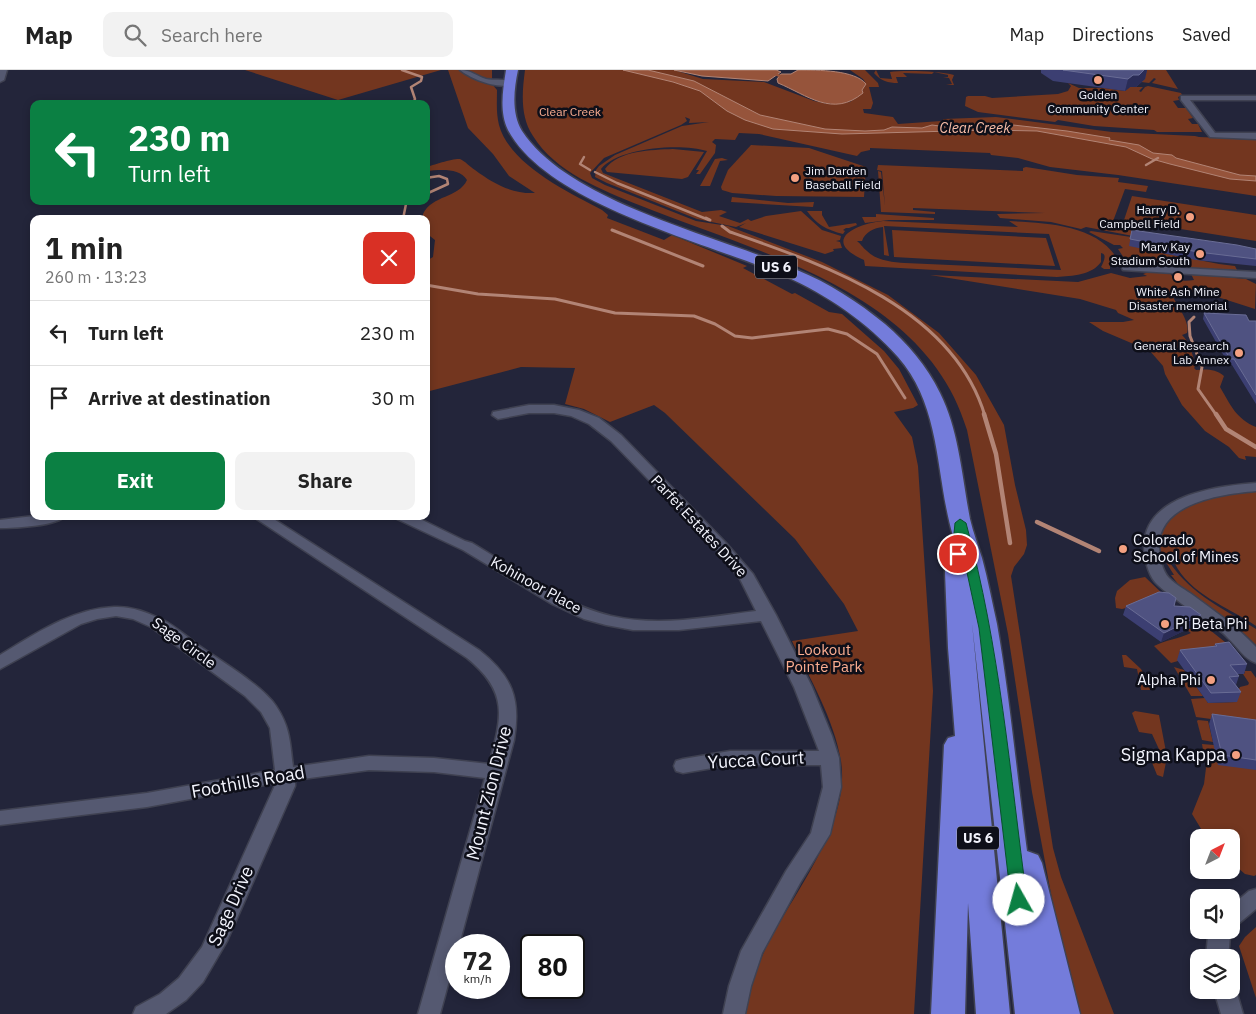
<!DOCTYPE html>
<meta charset="utf-8">
<style>
body{margin:0;font-family:"IBM Plex Sans",sans-serif;background:#f2f2f2;color:#222;height:100vh;display:flex;flex-direction:column;font-size:19px;white-space:nowrap}
*{box-sizing:border-box;margin:0}
p{font-size:16px;color:#767676}
.icon{flex:none;width:28px;height:28px;fill:none;stroke:currentColor;stroke-width:2;stroke-linecap:round;stroke-linejoin:round}
.map{position:relative;flex:1;overflow:hidden}
.panel{position:absolute;left:30px;top:145px;width:400px;height:305px;display:flex;flex-direction:column;background:#fff;border-radius:10px;box-shadow:0 2px 8px #0003}
.panel>*{flex:none}
.top-card{position:absolute;left:30px;top:30px;width:400px;height:105px;border-radius:10px;box-shadow:0 2px 8px #0003;background:#0b8043;color:#fff;overflow:hidden}
.needle{width:32px;rotate:42deg}
.buttons{position:absolute;left:1190px;top:759px;display:grid;gap:10px}
.buttons a{display:grid;place-items:center;width:50px;height:50px;border-radius:10px;background:#fff;box-shadow:0 2px 8px #0003;font-size:25px}
.speed{position:absolute;left:445px;top:864px;display:flex;gap:10px;font-size:25px;font-weight:700;text-align:center}
.speed>*{display:grid;place-content:center;width:65px;height:65px;border-radius:50%;background:#fff;box-shadow:0 2px 8px #0003;line-height:1}
.speed small{font-size:12px;font-weight:400}
.speed .limit{border:2px solid #111;border-radius:8px;background:#fff;color:#111}
.pin{position:absolute;display:grid;place-items:center;width:42px;height:42px;color:#fff;margin:-21px;border:2px solid #fff;border-radius:50%;box-shadow:0 1px 5px #0007}
.me{position:absolute;width:55px;margin:-28px;rotate:353deg;stroke-linejoin:round;filter:drop-shadow(0 0 4px #0008)}
.turn{display:flex;align-items:center;gap:18px;height:105px;padding:0 15px;font-size:22px}
.turn .icon{width:65px;height:65px;stroke-width:2.5}
.turn b{display:block;font-size:35px;line-height:42px}
.round{display:grid;place-items:center;flex:none;width:52px;height:52px;border-radius:10px;background:#f2f2f2}
.overview{display:flex;align-items:center;justify-content:space-between;height:85px;padding:0 15px}
h1{font-size:30px;font-weight:700;line-height:38px}
.action{display:flex;gap:10px;margin-top:auto;padding:10px 15px}
.action a{flex:1;height:58px;border-radius:10px;background:#0b8043;color:#fff;font-size:20px;font-weight:700;line-height:58px;text-align:center}
.action a+a{background:#f2f2f2;color:#222}
ul{padding:0;list-style:none}
li{display:flex;align-items:center;gap:15px;height:65px;padding:0 15px;border-top:1px solid #e0e0e0}
li div{flex:1}
li b{display:block;font-size:19px}
li em{font-style:normal}
header{display:flex;align-items:center;gap:30px;box-sizing:border-box;height:70px;padding:0 25px;background:#fff;border-bottom:1px solid #e0e0e0}
header strong{font-size:24px}
nav{display:flex;gap:28px;margin-inline-start:auto;font-size:18px}
.search{width:350px;height:45px;background:#f2f2f2;display:flex;align-items:center;gap:12px;box-sizing:border-box;padding:0 18px;border-radius:10px;color:#767676;font-size:19px}
.map>svg:first-child{display:block}
.green{fill:#73361f;fill-rule:evenodd}
.water{fill:#96543b;stroke:#b28475}
.lines{fill:none;stroke-linecap:round;stroke-linejoin:round}
.stream-far2{stroke:#b28475;stroke-width:2.5}
.stream-far1{stroke:#b28475;stroke-width:3}
.stream{stroke:#b28475;stroke-width:4.5}
.canal{fill:#96543b;fill-rule:evenodd}
.minor-casing{stroke:#3f4151;stroke-width:3}
.highway-casing{stroke:#3f4151;stroke-width:3}
.minor{fill:#555971;fill-rule:evenodd}
.highway{fill:#747cdb;fill-rule:evenodd}
.wall{fill:#3c3f72}
.shaded-wall{fill:#2a2c56}
.building{fill:#4f5281;stroke:#696c95}
.route{fill:#0b8043;stroke:#07532c}
.poi-dot{fill:#f3a081;stroke:#0e0f19;stroke-width:2}
.labels{text-anchor:middle;stroke-width:5;stroke-linejoin:round;paint-order:stroke}
.far-poi-label{font-size:12px;fill:#f3f4fd;stroke:#0e0f19;text-anchor:end}
.far-park-label{font-size:12px;fill:#fcae91;stroke:#0e0f19}
.far-water-label{font-size:14px;font-style:italic;fill:#f9bea8;stroke:#0e0f19}
.shield{fill:#0e0f19;stroke:#aeafb9;stroke-width:1}
.shield-label{font-size:14px;font-weight:bold;fill:#f3f4fd}
.street-label{font-size:15px;fill:#f3f4fd;stroke:#0e0f19}
.poi-label{font-size:15px;fill:#f3f4fd;stroke:#0e0f19;text-anchor:start}
.park-label{font-size:15px;fill:#fcae91;stroke:#0e0f19}
.near-poi-label{font-size:18px;fill:#f3f4fd;stroke:#0e0f19;text-anchor:end}
.near-street-label{font-size:18px;fill:#f3f4fd;stroke:#0e0f19}
</style>
<header>
<strong>Map</strong>
<div class="search"><svg class="icon" aria-label="search" viewBox="0 0 24 24"><circle cx="10" cy="10" r="6"/><path d="M15 15l6 6"/></svg>Search here</div>
<nav><a>Map</a><a>Directions</a><a>Saved</a></nav>
</header>
<div class="map">
<svg width="1256" height="944" viewBox="0 0 1256 944">
<rect width="100%" height="100%" fill="#23253a"/>
<g class="green">
<polygon points="245,0 441,0 338,30"/>
<path d="M448,0H492V14L497,20C497,32 496,43 499,55C510,95 568,122 602,140L608,145L607,148L664,170L672,165L747,196L743,198L792,224L795,223L829,242L842,244L884,281L899,299L918,335L913,338L894,342L912,367L918,396L933,621L914,944H745C750,923 755,902 764,882C791,825 851,756 841,691C834,649 810,609 792,571L858,561L844,534L795,469L665,343L654,335L610,352L584,339L565,334L575,298L521,297L426,322V191L433,187L435,170L426,163V149H423V144C432,125 459,128 467,110C459,97 439,100 426,101V97C433,95 454,88 460,89C465,91 470,97 475,100C494,114 512,124 535,123L509,106L493,84L468,58Z"/>
<path d="M525,0H674L703,9L764,12L814,31L828,34L850,32L863,23L862,19L866,14L863,9L850,0H865L878,13L879,17H869L873,33L871,39H863L864,43L893,47L898,54L941,51L944,49L996,47L1112,62L1195,66L1199,67L1223,68L1229,66L1235,69L1256,70V126L1118,105L1050,97L1018,88L991,85L990,83L870,78V80L861,82L857,86L759,64L739,63L735,70L715,69L712,72L716,75L715,83L700,104H696L699,100H696L707,81C682,73 618,77 601,99L603,103L702,142L721,140L727,142L719,146L740,153L748,149L751,151L766,146L801,141L822,160L841,166L840,170L836,171L840,172L842,178L833,179L834,181L825,184L739,157L746,153L736,157L697,149L607,113L595,107L596,100L599,96L615,85L682,56L709,52L689,53L690,49L685,47L687,51L681,55L604,88L590,103L592,108L605,115L696,151L728,156L822,192L888,225L939,263L976,305L1004,355L1015,415L1026,460L1027,475L1024,484L1014,497L1011,506L1053,778L1061,807L1114,944H1081L1057,856L1032,722L1008,564L967,360C926,221 758,183 639,135C602,120 555,102 533,66C520,47 522,22 525,0Z"/>
<path d="M876,0L880,8L892,9L890,2C904,0 940,1 954,5L952,10L954,15H946L952,14L949,8L943,7H948V5L934,2L932,4L903,3L907,7H896L898,13C888,13 881,11 874,3Z"/>
<polygon points="1117,0 1166,0 1178,19 1152,13 1156,9 1154,8 1149,13 1134,11"/>
<polygon points="1068,13 1079,18 1104,18 1125,21 1130,17 1143,17 1139,21 1141,22 1145,17 1148,16 1181,23 1182,25 1178,27 1179,30 1173,31 1178,38 1186,38 1193,48 1188,49 1192,54 1198,54 1202,62 1157,62 1154,60 1094,56 1058,50 1055,52 978,42 965,36 966,27 968,26 985,26 992,28 1058,24 1068,21 1071,16"/>
<polygon points="751,75 809,78 866,97 864,127 776,126 732,123 722,120 721,117 728,100"/>
<path d="M673,79L704,82L688,107L682,109L607,102L605,99C619,80 652,80 673,79Z"/>
<polygon points="722,88 728,90 720,91 710,116 700,116 715,89"/>
<polygon points="878,95 1023,101 1023,98 1026,97 1077,105 1119,108 1118,112 1148,116 1146,122 1125,119 1112,154 1136,159 1133,166 1086,157 1081,159 1051,152 1000,148 997,144 1045,143 913,138 913,140 935,142 935,144 881,142 878,101 881,102 885,136 882,101 877,100"/>
<polygon points="1132,126 1256,145 1256,171 1124,150"/>
<polygon points="732,127 788,133 814,132 813,137 731,132"/>
<path d="M807,141H822V145L829,157L856,153L857,155L849,158H846L843,160L845,161L843,164C827,160 816,154 807,141Z"/>
<polygon points="876,144 934,148 934,150 889,150 865,153 862,147 876,147"/>
<path d="M883,151L1018,157L1009,151C1045,153 1098,154 1118,190L1110,194V199H1104L1101,197C1103,193 1108,184 1101,183V192C1092,205 1072,206 1057,207L865,196L864,190C821,171 854,154 883,151ZM884,156L1049,164L1061,200L905,193C892,192 877,191 867,181C862,177 861,174 857,171H862C865,162 874,158 883,157L884,185L889,186Z"/>
<polygon points="892,160 1046,168 1055,196 894,187"/>
<polygon points="1091,161 1131,167 1142,179 1219,194 1235,196 1237,200 1150,196 1128,190 1124,188 1118,179 1123,178 1120,175 1114,175 1089,162"/>
<path d="M1149,202L1170,203C1174,212 1185,211 1194,210L1191,204L1246,209L1256,214L1255,239L1202,222L1171,223C1175,233 1191,252 1187,263L1182,265C1190,272 1192,285 1196,295L1194,298L1196,300C1206,299 1216,299 1224,306L1220,317C1230,334 1236,349 1256,357V387L1245,386L1246,390L1239,388L1229,377L1205,361L1182,335L1165,304L1163,296L1150,281L1103,261L1089,252H1123L1134,250L1118,243L1116,240L1080,229L930,205L1078,212L1111,203L1130,208L1147,206L1143,204Z"/>
<path d="M1256,421V556C1227,536 1190,525 1174,492L1170,493C1192,525 1224,539 1256,559V575L1235,555L1178,514L1171,505H1174C1169,496 1162,488 1160,478C1153,433 1226,423 1256,421Z"/>
<polygon points="1145,507 1167,528 1122,539 1116,538 1115,528 1117,521 1130,510"/>
<path d="M1191,545L1230,576L1171,593L1154,576C1166,570 1178,569 1191,563L1187,560L1195,557Z"/>
<polygon points="1122,585 1126,585 1141,599 1153,620 1141,620 1137,599 1124,597"/>
<polygon points="1174,597 1184,600 1203,626 1191,626"/>
<polygon points="1244,601 1251,601 1256,608 1256,655 1196,647 1191,629 1205,628 1208,633 1237,632 1228,620 1239,619 1240,617 1248,615 1249,613 1243,604 1245,603"/>
<polygon points="1135,641 1159,645 1167,687 1163,707 1157,705 1151,690 1152,688 1163,688 1152,664 1139,662 1132,643"/>
<polygon points="1198,650 1208,651 1213,672 1202,670 1197,651"/>
<polygon points="1202,674 1214,675 1256,700 1256,805 1254,806 1245,804 1231,792 1231,768 1206,767 1192,744 1204,714 1206,698"/>
<polygon points="1256,857 1256,928 1239,876 1245,867"/>
</g>
<g class="water">
<polygon points="623,0 648,0 694,11 760,45 825,59 865,61 884,60 892,57 922,58 932,55 947,57 972,54 999,56 1004,54 1067,61 1110,68 1109,70 1139,75 1153,83 1172,85 1176,88 1240,105 1256,106 1256,111 1230,109 1170,94 1152,89 1126,77 1037,61 989,60 842,64 773,59 745,50 727,41 700,21 673,12"/>
<polygon points="674,0 776,0 781,2 768,11 702,6"/>
<path d="M798,0C818,0 855,0 866,14L862,20L863,23C833,48 807,25 778,13L777,9L781,4H791Z"/>
</g>
<g class="lines">
<g class="stream-far2">
<polyline points="402,0 422,7 421,11 411,17 415,29 413,34"/>
<polyline points="584,87 580,94 590,100"/>
<polyline points="1146,95 1158,88"/>
<polyline points="595,102 617,113 709,150"/>
<polyline points="426,108 439,106 447,109 448,114 426,124"/>
<polyline points="403,149 406,134 412,131"/>
</g>
<g class="stream-far1">
<polyline points="706,148 710,150"/>
<path d="M722,156L730,162C825,195 953,238 985,346"/>
<polyline points="612,160 703,196"/>
<polyline points="426,215 478,224 555,229 615,243 694,246 715,254 735,266 752,268 828,259 847,264 877,284 905,328"/>
<polyline points="1194,247 1189,252 1190,266 1202,297 1198,319 1217,346"/>
</g>
<g class="stream">
<polyline points="984,344 996,384 1010,473"/>
<polyline points="1216,344 1226,359 1256,377"/>
<polyline points="1037,452 1099,481"/>
</g>
<polygon class="canal" points="774,3 782,5 779,7 774,5"/>
<defs>
<g id="minor">
<polygon points="0,0 7,0 4,10 0,12"/>
<path d="M460,0C471,0 476,6 486,9C495,11 506,8 514,13C501,21 471,9 460,0Z"/>
<polygon points="1181,26 1256,26 1256,30 1190,30 1215,63 1256,63 1256,69 1210,67 1181,30"/>
<polygon points="1127,195 1256,202 1256,208 1123,200 1122,198 1123,196"/>
<path d="M529,335H554L579,340L599,348L621,365L726,473L753,504L776,545L812,617L832,666L839,688L841,717L830,764L800,813L762,883L751,916L745,944H723L729,916L741,881L786,801L811,763L823,717L821,695H730L683,703L676,701L674,696L676,691L683,689L730,681H819L794,617L761,551L679,560H633L606,555L584,549L552,534L463,480L397,449L395,446H414L465,471L472,473C516,499 561,534 611,546C659,557 709,547 756,541L740,509L716,479L611,371L589,354L571,346L554,343H529L498,349L492,345L493,342Z"/>
<path d="M1256,413V421C1223,424 1159,432 1159,476C1159,485 1162,501 1169,508C1176,515 1186,520 1194,526C1216,542 1237,557 1256,577V593C1244,589 1237,576 1228,568C1223,562 1216,558 1210,554C1195,542 1167,525 1155,512C1148,504 1144,487 1144,476C1145,425 1217,416 1256,413Z"/>
<path d="M34,446H65C57,456 14,458 0,458V450Z"/>
<path d="M252,446H269L479,580C512,606 521,628 514,670L459,875H456V885L440,944H418L485,708L434,702L369,700L295,710V716L227,871L203,912L186,930L166,944H133L136,937L160,924L179,908L202,877L276,713L147,737L0,755V741L147,723L275,700L270,658L261,642L245,626L151,557L133,549L116,546L97,549L81,554L0,599V585C35,564 71,539 114,537C130,536 147,542 161,549C174,555 186,566 198,575C219,590 262,615 276,636C290,657 290,672 293,697L369,686L434,688L489,694C502,647 509,622 467,588Z"/>
<polygon points="1256,819 1256,839 1238,854 1231,857 1231,836 1249,821"/>
<polygon points="1231,857 1233,860 1230,866 1228,888 1206,888 1208,866 1211,860 1231,860"/>
<polygon points="1231,913 1236,920 1243,944 1221,944 1214,920 1231,920"/>
</g>
<path id="highway" d="M506,0H518C514,19 511,43 522,61C569,133 719,166 797,200C829,213 858,232 885,254C907,273 927,296 940,323C959,361 962,407 970,449C973,462 978,475 982,488C988,510 992,532 997,554C1010,628 1017,707 1027,781L1038,785L1042,793L1080,944H1015L972,553L1010,944H976L968,833L965,944H931L944,675L948,668L955,666L948,578L945,502L947,471L953,466C935,405 942,337 898,287C867,252 827,225 785,206C709,173 548,135 508,60C499,42 503,19 506,0Z"/>
</defs>
<use href="#minor" class="minor-casing"/>
<use href="#highway" class="highway-casing"/>
<use href="#minor" class="minor"/>
<use href="#highway" class="highway"/>
</g>
<g class="wall">
<polygon points="1041,0 1147,0 1145,9 1136,17 1130,17 1125,21 1053,11 1041,3"/>
<polygon points="1132,160 1256,179 1256,196 1196,190 1129,176"/>
<polygon points="1204,243 1249,251 1256,251 1256,334 1232,295 1229,295 1203,249"/>
<polygon points="1126,536 1174,536 1198,554 1161,572 1123,545"/>
<polygon points="1215,574 1247,594 1244,604 1237,604 1239,606 1236,615 1241,622 1237,632 1208,633 1177,590 1180,580 1214,577"/>
<polygon points="1212,644 1256,650 1256,700 1218,695 1209,654"/>
</g>
<g class="shaded-wall">
<polygon points="1144,0 1147,0 1145,9 1136,17 1130,17 1125,21 1128,9 1133,5"/>
<polygon points="1201,545 1198,554 1161,572 1164,563"/>
</g>
<g class="building">
<polygon points="1063,0 1144,0 1139,5 1133,5 1128,9"/>
<polygon points="1132,160 1237,175 1256,179 1256,189 1198,182 1130,169"/>
<polygon points="1204,243 1246,245 1249,251 1256,251 1256,325 1234,289 1230,289"/>
<polygon points="1159,522 1169,523 1176,528 1174,536 1190,537 1201,545 1164,563 1126,536"/>
<polygon points="1229,572 1247,594 1230,595 1239,606 1229,607 1241,622 1211,623 1180,580 1217,576 1215,574"/>
<polygon points="1212,644 1256,650 1256,690 1222,685"/>
</g>
<path class="route" d="M960,449L966,453C1000,576 1010,704 1027,830L1024,835L1019,837L1013,835L1011,830L979,558L963,484L958,487L952,484L955,453Z"/>
<g class="poi-dot">
<circle cx="1098" cy="10" r="5"/>
<circle cx="795" cy="108" r="5"/>
<circle cx="1190" cy="147" r="5"/>
<circle cx="1200" cy="184" r="5"/>
<circle cx="1178" cy="207" r="5"/>
<circle cx="1239" cy="283" r="5"/>
<circle cx="1123" cy="479" r="5"/>
<circle cx="1165" cy="554" r="5"/>
<circle cx="1211" cy="610" r="5"/>
<circle cx="1236" cy="685" r="5"/>
</g>
<g class="labels">
<g class="far-poi-label">
<text x="1098" y="29" text-anchor="middle">Golden<tspan x="1098" dy="14">Community Center</tspan></text>
<text x="805" y="105" text-anchor="start">Jim Darden<tspan x="805" dy="14">Baseball Field</tspan></text>
<text x="1180" y="144">Harry D.<tspan x="1180" dy="14">Campbell Field</tspan></text>
<text x="1190" y="181">Marv Kay<tspan x="1190" dy="14">Stadium South</tspan></text>
<text x="1178" y="226" text-anchor="middle">White Ash Mine<tspan x="1178" dy="14">Disaster memorial</tspan></text>
<text x="1229" y="280">General Research<tspan x="1229" dy="14">Lab Annex</tspan></text>
</g>
<g class="far-park-label">
<text x="570" y="46">Clear Creek</text>
</g>
<g class="far-water-label">
<text x="975" y="63">Clear Creek</text>
</g>
<g class="shield">
<rect x="755" y="185.5" width="42" height="23" rx="4"/>
<rect x="957" y="756.5" width="42" height="23" rx="4"/>
</g>
<g class="shield-label">
<text x="776" y="202">US 6</text>
<text x="978" y="773">US 6</text>
</g>
<g class="street-label">
<text transform="translate(699 456) rotate(47)" y="5">Parfet Estates Drive</text>
<text transform="translate(536 515) rotate(29)" y="5">Kohinoor Place</text>
<text transform="translate(184 573) rotate(36)" y="5">Sage Circle</text>
</g>
<g class="poi-label">
<text x="1133" y="475">Colorado<tspan x="1133" dy="17">School of Mines</tspan></text>
<text x="1175" y="559">Pi Beta Phi</text>
<text x="1201" y="615" text-anchor="end">Alpha Phi</text>
</g>
<g class="park-label">
<text x="824" y="585">Lookout<tspan x="824" dy="17">Pointe Park</tspan></text>
</g>
<g class="near-poi-label">
<text x="1226" y="691">Sigma Kappa</text>
</g>
<g class="near-street-label">
<text transform="translate(756 690) rotate(-3)" y="6">Yucca Court</text>
<text transform="translate(248 712) rotate(-10)" y="6">Foothills Road</text>
<text transform="translate(489 723) rotate(-76)" y="6">Mount Zion Drive</text>
<text transform="translate(231 836) rotate(-66)" y="6">Sage Drive</text>
</g>
</g>
</svg>
<div class="buttons">
<a><svg class="needle" viewBox="-14 -14 28 28"><path d="M0-13l5 13h-10z" fill="#e53935"/><path d="M0 13l5-13h-10z" fill="#767676"/></svg></a>
<a><svg class="icon" aria-label="sound" viewBox="0 0 24 24"><path d="M4 9h4l5-4v14l-5-4H4zM17 9q2 3 0 6"/></svg></a>
<a><svg class="icon" aria-label="layers" viewBox="0 0 24 24"><path d="M12 4l9 5-9 5-9-5zM3 14l9 5 9-5"/></svg></a>
</div>
<div class="speed"><div>72<small>km/h</small></div><div class="limit">80</div></div>
<div class="pin" style="left:958px;top:484px;background:#d93025"><svg class="icon" aria-label="arrive" viewBox="0 0 24 24"><path d="M6 21V4h12l-3 4 3 4H6"/></svg></div>
<svg class="me" style="left:1019px;top:830px" viewBox="-20 -20 40 40"><circle r="19" fill="#fff"/><path d="M0-13L10 11 0 6-10 11z" fill="#0b8043"/></svg>
<div class="top-card">
<div class="turn"><svg class="icon" aria-label="left" viewBox="0 0 24 24"><path d="M17 20v-9H6M10 6l-5 5 5 5"/></svg><div><b>230 m</b>Turn left</div></div>
</div>
<section class="panel">
<div class="overview"><div><h1>1 min</h1><p>260 m · 13:23</p></div><a class="round" style="background:#d93025;color:#fff"><svg class="icon" aria-label="close" viewBox="0 0 24 24"><path d="M6 6l12 12M18 6L6 18"/></svg></a></div>
<ul>
<li><svg class="icon" aria-label="left" viewBox="0 0 24 24"><path d="M17 20v-9H6M10 6l-5 5 5 5"/></svg><div><b>Turn left</b></div><em>230 m</em></li>
<li><svg class="icon" aria-label="arrive" viewBox="0 0 24 24"><path d="M6 21V4h12l-3 4 3 4H6"/></svg><div><b>Arrive at destination</b></div><em>30 m</em></li>
</ul>
<div class="action"><a>Exit</a><a>Share</a></div>
</section>
</div>
